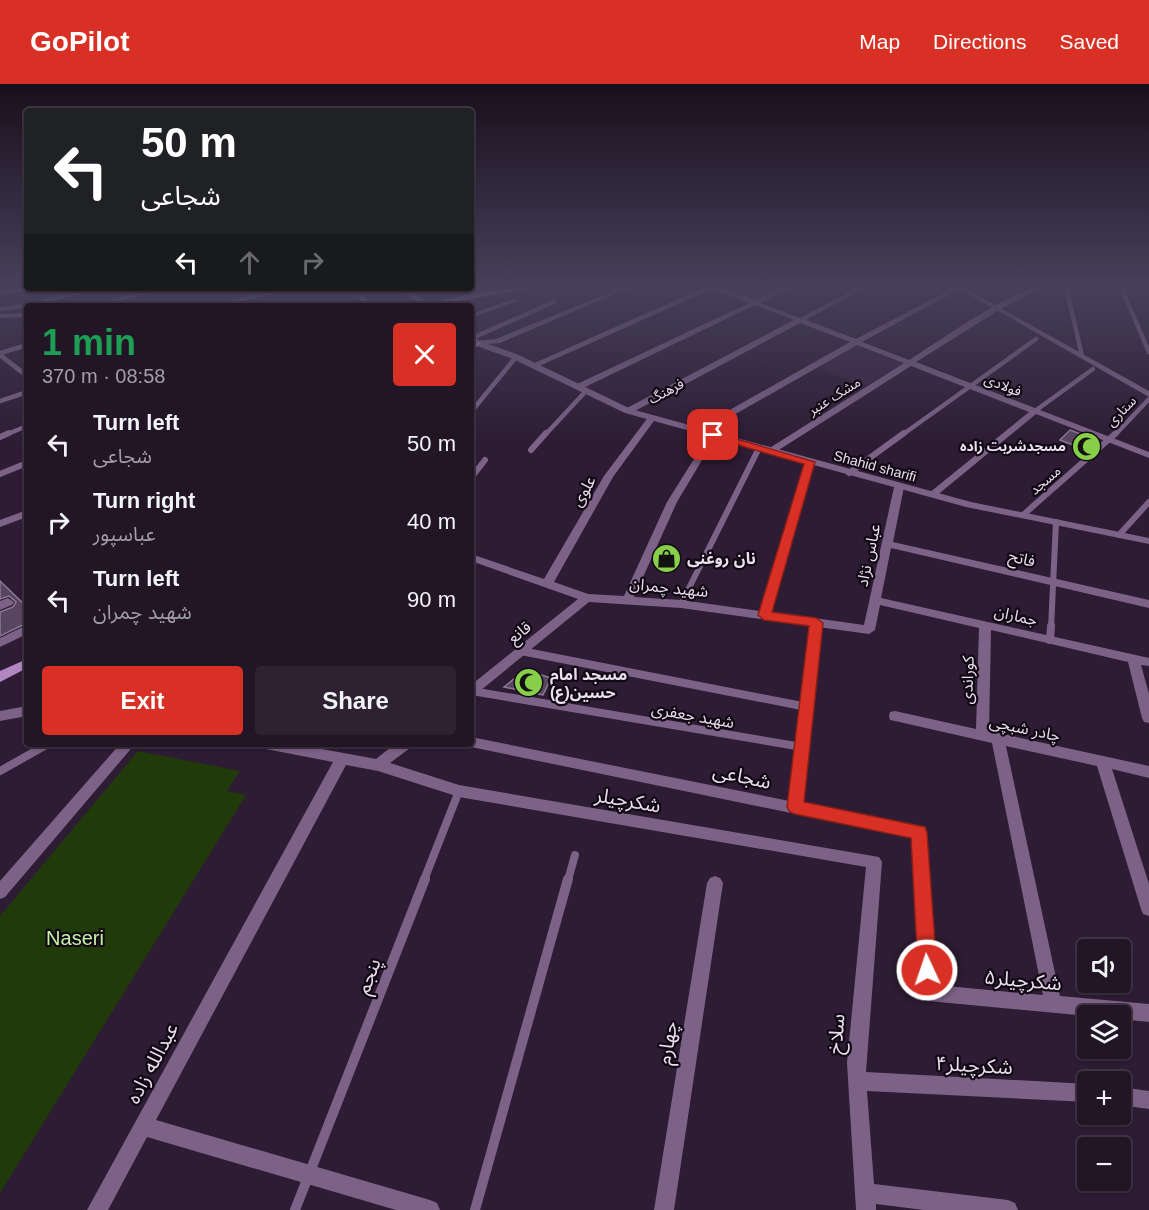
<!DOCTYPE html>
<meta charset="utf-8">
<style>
body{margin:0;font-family:Helvetica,"Noto Sans Arabic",sans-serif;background:#2e2232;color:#f1f3f6;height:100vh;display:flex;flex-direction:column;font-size:22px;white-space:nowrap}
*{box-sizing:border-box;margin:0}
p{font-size:20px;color:#a29fa7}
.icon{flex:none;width:33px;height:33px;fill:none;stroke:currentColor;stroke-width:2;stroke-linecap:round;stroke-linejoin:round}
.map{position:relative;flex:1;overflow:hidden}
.details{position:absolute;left:24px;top:219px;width:450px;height:444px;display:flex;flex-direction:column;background:#221526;border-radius:6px;box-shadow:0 2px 4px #0004,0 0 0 2px #3f3443}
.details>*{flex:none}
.banner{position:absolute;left:24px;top:24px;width:450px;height:183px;border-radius:6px;box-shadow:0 2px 4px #0004,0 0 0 2px #3f3443;background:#202124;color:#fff;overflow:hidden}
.fabs{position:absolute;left:1077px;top:855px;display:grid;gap:12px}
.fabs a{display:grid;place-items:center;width:54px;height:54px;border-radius:6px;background:#221526;box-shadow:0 2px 4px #0004,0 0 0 2px #3f3443;font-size:30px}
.pin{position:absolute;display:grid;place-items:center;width:51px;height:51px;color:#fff;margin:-26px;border-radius:12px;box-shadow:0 3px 9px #0006}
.me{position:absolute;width:66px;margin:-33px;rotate:357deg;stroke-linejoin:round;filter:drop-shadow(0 0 4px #0008)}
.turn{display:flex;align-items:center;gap:21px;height:126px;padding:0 18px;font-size:27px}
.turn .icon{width:78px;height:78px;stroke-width:2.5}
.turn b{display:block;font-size:42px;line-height:51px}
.lanes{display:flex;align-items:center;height:57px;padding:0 18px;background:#0003;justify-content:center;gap:30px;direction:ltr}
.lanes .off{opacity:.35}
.round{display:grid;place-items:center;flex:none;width:63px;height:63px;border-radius:6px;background:#2e2232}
.head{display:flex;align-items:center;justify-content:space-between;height:102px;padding:0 18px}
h1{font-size:36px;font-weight:700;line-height:45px;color:#1e9e55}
.cta{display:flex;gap:12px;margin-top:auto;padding:12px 18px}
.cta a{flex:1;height:69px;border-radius:6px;background:#d93025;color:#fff;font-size:24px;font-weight:700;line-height:69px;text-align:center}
.cta a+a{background:#2e2232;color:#f1f3f6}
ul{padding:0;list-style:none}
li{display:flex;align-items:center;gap:18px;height:78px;padding:0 18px}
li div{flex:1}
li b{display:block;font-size:22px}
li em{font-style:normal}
header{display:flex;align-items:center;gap:36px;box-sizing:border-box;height:84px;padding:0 30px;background:#d93025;color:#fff}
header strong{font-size:28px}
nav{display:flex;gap:33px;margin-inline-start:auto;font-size:21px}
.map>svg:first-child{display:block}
.built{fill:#38233f}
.green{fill:#213a09}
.building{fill:#58455f;stroke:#8e7996;stroke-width:1.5}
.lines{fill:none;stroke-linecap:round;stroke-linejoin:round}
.service-far3{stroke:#7d6287;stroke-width:4.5}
.service-far2{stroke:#7d6287;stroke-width:6}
.service-far1{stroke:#7d6287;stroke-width:8}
.service{stroke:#7d6287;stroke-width:10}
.minor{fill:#7d6287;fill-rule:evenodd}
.tertiary{fill:#7d6287;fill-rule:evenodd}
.secondary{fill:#b186c1;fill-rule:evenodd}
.route{fill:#d93025;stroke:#8d1f18;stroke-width:1.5}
.labels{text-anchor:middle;stroke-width:4.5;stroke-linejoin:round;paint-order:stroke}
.far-street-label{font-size:14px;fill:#eadfee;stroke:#110914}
.far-poi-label{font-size:14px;font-weight:bold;fill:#eadfee;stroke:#110914;text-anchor:end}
.street-label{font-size:16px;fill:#eadfee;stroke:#110914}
.poi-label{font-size:16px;font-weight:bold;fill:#eadfee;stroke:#110914;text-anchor:start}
.near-street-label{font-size:20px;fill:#eadfee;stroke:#110914}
.near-park-label{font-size:20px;fill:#c4f2a4;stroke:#110914}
</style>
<header>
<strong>GoPilot</strong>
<nav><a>Map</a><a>Directions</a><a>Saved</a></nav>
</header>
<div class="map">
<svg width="1149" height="1126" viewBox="0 0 1149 1126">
<rect width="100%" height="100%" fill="#2d1c33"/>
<polygon class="built" points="856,259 905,278 865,302 815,283"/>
<polygon class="green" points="138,667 240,687 227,707 246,711 0,1109 0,832"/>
<g class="building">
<polygon points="1070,346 1099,357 1088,367 1060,356"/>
<polygon points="0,497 27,523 27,539 0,552 0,528 13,523 16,518 9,512 0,515"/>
<polygon points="525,586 551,594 543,611 504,603"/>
</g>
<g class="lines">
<g class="service-far3">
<polyline points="1121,203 1149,268"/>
<polyline points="1067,207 1082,272"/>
<polyline points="0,209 30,204"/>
<polyline points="472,254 554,218"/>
<polyline points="0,269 27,261"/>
<polyline points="0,317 27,308"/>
<polyline points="1035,327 1093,285"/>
<polyline points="471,328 516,273"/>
<polyline points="5,351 27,342"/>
<polyline points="545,351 586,307"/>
<polyline points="902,351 1036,255"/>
<polyline points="1115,351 1149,315"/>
</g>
<g class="service-far2">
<polyline points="0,353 9,349"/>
<polyline points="531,366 546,349"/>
<polyline points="849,389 904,349"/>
<polyline points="0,390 27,379"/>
<polyline points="471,394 485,376"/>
<polyline points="1023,431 1116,349"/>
<polyline points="1119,451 1149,418"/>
<polyline points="681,520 759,364"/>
<polyline points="815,544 816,539"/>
<polyline points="1051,544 1056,438"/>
</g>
<g class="service-far1">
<polyline points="1050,556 1051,542"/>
<polyline points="521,567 807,623"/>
<polyline points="472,607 802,663"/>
<polyline points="0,687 48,660"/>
<polyline points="795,723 816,542"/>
<polyline points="424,796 459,707"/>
<polyline points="568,796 575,771"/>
</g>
<g class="service">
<polyline points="295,1126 425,795"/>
<polyline points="475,1126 568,795"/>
</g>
<g class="minor">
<polygon points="623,203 631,203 500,259 477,261 473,259 477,257 496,255"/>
<path d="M705,203H719L755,216L783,203H791L761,219L800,234L858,203H866L806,236L856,255L955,203H963L862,258L909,276C936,259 1015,203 1042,203L999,226L916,278L1149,368V374L1036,330L935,413H929V409L1029,328L911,282L774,369H768V365L904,279L857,261L702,349H696V345L850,258L800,239L631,329H625V325L794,236L755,221L581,305H575V301L749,219L712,205L537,283L530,281Z"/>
<polygon points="159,204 171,204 100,222 87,222"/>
<polygon points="288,204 301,204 219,222 204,222"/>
<polygon points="359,212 363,212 373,222 365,222 358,213"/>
<polygon points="513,215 517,217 515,218 471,234 471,230"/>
<polygon points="27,229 27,233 0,234 0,230"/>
<polygon points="0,268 27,289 27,295 0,274"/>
<polygon points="652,331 656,334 613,393 554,498 588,510 624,512 667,418 709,351 713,348 717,351 677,418 634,513 681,516 760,527 805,378 810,375 815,378 771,528 864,541 894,403 899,400 904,403 893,458 1149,516 1149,524 891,464 881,514 1149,574 1149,582 1141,581 1149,610 1149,639 1144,638 1142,634 1128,578 991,546 989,647 1149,682 1149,694 1112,685 1149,800 1149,832 1143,830 1141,825 1097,682 1006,662 1060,912 1149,920 1149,938 1120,935 1120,932 1088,932 928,917 922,915 920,909 912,754 466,662 465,660 471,660 471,653 924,744 926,749 936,901 1043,911 992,659 895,637 890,636 889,632 890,628 895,627 976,645 979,544 880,521 875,546 869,550 681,524 589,518 475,611 471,613 471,601 578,515 471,477 471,470 544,495 604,392 649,332"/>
<polygon points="27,426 27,433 0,443 0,436"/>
<polygon points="8,514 14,518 12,521 0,526 0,517"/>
<polygon points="27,541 27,550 0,563 0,554"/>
<polygon points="27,622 27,632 0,637 0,627"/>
<polygon points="259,660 295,660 376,675 395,660 412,660 410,664 390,679 459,701 879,773 882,778 866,988 1088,1000 1088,1018 867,1007 874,1100 1008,1116 1015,1119 1018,1126 924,1126 876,1120 876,1126 856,1126 847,979 866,783 459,713 378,687 346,681 156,1036 430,1116 437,1119 440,1126 396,1126 147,1053 108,1126 87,1126 333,678 266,665 261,664"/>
<polygon points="715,792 720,794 723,799 674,1126 654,1126 707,799 710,794"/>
<polygon points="1120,1003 1149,1007 1149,1025 1120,1021"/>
</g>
<g class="tertiary">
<polygon points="956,203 963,203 1149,307 1149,313"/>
<polygon points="90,204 101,204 35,222 27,222 27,224 0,227 0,223 27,220"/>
<polygon points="397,204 405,204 433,222 424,222"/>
<polygon points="471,250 480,257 519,271 631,325 971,418 1149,454 1149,460 966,423 625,329 513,275 474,261 471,257"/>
<polygon points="120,660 135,660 5,813 0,815 0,797"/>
</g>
<g class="secondary">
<polygon points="520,203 535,203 433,222 424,221 470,210"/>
<polygon points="474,257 481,259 471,267 471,261"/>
<polygon points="27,575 27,584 0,598 0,587"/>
</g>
</g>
<linearGradient id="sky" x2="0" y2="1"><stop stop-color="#190f1c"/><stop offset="0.56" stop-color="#46405b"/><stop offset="1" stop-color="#46405b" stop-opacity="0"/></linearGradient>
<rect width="1149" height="360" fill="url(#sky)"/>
<polygon class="route" points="713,348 815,378 772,528 816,534 823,539 804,718 925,743 927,749 937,886 934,892 927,895 920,892 918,886 911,754 795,730 790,728 787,723 809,542 764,536 758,531 804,380 710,353 708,351"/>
<defs>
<symbol id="mosque-disc" viewBox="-11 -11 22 22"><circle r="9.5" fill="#88cf49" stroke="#110914"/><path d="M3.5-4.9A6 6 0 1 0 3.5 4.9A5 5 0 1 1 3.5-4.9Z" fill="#111"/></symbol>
<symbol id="shop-disc" viewBox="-11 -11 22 22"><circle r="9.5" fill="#88cf49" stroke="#110914"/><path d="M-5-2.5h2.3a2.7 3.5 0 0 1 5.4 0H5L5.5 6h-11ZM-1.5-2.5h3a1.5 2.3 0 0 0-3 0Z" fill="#111"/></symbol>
</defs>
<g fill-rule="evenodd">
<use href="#mosque-disc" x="1070" y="346" width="33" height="33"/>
<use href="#shop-disc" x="650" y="458" width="33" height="33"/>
<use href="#mosque-disc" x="512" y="582" width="33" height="33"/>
</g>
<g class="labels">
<g class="far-street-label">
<text transform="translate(1003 301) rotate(21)" y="5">فولادی</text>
<text transform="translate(666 307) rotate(-28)" y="5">فرهنگ</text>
<text transform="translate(834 312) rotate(-32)" y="5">مشک عنبر</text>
<text transform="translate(1121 327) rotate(-46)" y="5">ستاری</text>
<text transform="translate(875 382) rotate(15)" y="5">Shahid sharifi</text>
<text transform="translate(1045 396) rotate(-41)" y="5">مسجد</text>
</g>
<g class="far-poi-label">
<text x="1066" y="367">مسجدشربت زاده</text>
</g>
<g class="street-label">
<text transform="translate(583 407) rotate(-60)" y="6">علوی</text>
<text transform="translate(868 471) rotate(-78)" y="6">عباس نژاد</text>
<text transform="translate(1022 474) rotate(13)" y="6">فاتح</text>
<text transform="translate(669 503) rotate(6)" y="6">شهید چمران</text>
<text transform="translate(1016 531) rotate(13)" y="6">جماران</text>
<text transform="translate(519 548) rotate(-39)" y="6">قانع</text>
<text transform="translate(967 596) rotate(-88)" y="6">کوراندی</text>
<text transform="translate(693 631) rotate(10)" y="6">شهید جعفری</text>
<text transform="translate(1025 644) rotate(12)" y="6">چادر شبچی</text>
</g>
<g class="poi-label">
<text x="687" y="480">نان روغنی</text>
<text x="550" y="596">مسجد امام<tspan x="550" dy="18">حسین(ع)</tspan></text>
</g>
<g class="near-street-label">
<text transform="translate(742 692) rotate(12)" y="7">شجاعی</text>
<text transform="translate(628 716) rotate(10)" y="7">شکرچیلر</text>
<text transform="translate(368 892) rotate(-69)" y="7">پنجم</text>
<text transform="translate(1023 896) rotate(5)" y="7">شکرچیلر۵</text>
<text transform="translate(836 950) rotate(-85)" y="7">سلاخ</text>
<text transform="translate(667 959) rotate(-81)" y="7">چهارم</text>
<text transform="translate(152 979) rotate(-62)" y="7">عبدالله زاده</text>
<text transform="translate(974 981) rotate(3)" y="7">شکرچیلر۴</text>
</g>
<g class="near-park-label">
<text x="75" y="861">Naseri</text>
</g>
</g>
</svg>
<div class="fabs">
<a><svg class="icon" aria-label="sound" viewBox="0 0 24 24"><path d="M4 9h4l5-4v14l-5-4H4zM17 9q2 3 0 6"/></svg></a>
<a><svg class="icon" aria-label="layers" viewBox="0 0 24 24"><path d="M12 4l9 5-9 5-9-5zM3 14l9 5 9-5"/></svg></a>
<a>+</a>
<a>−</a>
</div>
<div class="pin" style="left:713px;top:351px;background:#d93025"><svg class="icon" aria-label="arrive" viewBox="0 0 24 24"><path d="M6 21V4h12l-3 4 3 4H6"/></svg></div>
<svg class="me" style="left:927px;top:886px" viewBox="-20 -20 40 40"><circle r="17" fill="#d93025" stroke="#fff" stroke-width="3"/><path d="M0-11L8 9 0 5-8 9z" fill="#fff"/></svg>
<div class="banner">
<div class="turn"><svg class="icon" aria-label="left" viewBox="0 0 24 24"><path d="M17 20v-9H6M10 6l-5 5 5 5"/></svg><div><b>50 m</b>شجاعی</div></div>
<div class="lanes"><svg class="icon" aria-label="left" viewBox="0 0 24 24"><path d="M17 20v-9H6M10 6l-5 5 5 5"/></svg><svg class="icon off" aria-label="ahead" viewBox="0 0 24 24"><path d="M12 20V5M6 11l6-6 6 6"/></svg><svg class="icon off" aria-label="right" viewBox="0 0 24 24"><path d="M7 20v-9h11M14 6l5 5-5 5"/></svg></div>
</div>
<section class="details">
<div class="head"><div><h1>1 min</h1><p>370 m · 08:58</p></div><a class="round" style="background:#d93025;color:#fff"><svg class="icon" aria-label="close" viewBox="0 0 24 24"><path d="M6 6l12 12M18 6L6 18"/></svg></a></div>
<ul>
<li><svg class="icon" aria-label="left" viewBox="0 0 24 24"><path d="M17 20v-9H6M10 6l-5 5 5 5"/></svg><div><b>Turn left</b><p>شجاعی</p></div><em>50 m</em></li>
<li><svg class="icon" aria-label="right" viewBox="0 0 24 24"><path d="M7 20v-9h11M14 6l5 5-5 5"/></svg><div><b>Turn right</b><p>عباسپور</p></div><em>40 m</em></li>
<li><svg class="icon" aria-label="left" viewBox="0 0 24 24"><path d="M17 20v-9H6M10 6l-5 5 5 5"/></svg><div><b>Turn left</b><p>شهید چمران</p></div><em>90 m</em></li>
</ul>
<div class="cta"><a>Exit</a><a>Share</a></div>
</section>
</div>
